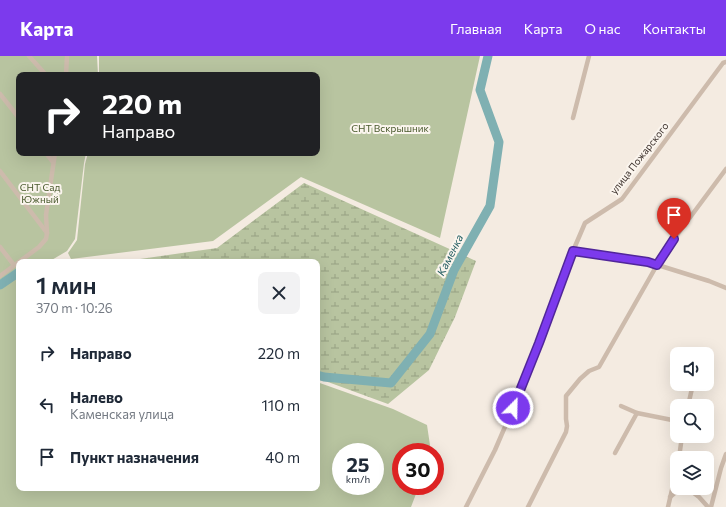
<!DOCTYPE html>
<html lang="ru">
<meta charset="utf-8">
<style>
body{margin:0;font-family:Commissioner,sans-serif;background:#f2f2f3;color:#1f2937;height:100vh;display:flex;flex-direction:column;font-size:15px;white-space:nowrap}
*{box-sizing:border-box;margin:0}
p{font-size:13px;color:#747a83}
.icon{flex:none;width:22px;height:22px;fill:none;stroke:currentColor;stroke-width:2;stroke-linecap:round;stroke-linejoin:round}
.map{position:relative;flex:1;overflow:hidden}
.panel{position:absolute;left:16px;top:203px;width:304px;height:232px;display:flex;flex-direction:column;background:#fff;border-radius:8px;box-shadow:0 4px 16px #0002}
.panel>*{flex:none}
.banner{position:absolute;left:16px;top:16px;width:304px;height:84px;border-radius:8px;box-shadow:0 4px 16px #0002;background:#202124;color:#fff;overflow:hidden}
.tools{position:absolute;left:670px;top:291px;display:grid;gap:8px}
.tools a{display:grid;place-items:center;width:44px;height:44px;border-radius:8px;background:#fff;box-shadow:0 4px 16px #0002;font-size:20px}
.speed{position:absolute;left:332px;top:387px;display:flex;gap:8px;font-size:20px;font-weight:700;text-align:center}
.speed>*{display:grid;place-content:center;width:52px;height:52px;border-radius:50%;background:#fff;box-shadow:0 4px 16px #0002;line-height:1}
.speed small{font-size:10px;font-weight:400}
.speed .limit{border:6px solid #d22;background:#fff;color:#111}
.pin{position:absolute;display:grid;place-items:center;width:34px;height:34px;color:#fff;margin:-41px -17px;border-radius:50% 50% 50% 0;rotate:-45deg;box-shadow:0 0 4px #0007}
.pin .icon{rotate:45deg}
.me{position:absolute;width:44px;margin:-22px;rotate:23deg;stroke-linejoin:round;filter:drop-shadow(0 0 3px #0008)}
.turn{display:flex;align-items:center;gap:14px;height:84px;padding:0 20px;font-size:18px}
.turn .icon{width:52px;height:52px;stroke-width:2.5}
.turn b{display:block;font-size:28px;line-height:34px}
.round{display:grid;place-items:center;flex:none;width:42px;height:42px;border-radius:8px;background:#f2f2f3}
.head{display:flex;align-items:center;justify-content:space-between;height:68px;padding:0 20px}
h1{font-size:24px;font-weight:600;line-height:30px}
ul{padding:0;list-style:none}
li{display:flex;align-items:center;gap:12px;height:52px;padding:0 20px}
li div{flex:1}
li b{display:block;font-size:15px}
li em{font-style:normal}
header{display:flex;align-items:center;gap:24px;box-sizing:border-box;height:56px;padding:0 20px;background:#7c3aed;color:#fff}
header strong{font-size:19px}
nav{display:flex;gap:22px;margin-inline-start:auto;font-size:14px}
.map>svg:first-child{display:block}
.wetland{fill:url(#wetland-marsh)}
.garden{fill:#b8c4a0;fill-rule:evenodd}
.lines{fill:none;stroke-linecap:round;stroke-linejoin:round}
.river{stroke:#7fb0b2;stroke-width:9}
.street{stroke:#cdbbac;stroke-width:4.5}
.route-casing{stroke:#51269a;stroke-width:10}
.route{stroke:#7c3aed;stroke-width:7}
.labels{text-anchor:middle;stroke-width:4;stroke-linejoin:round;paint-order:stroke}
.park-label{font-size:10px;fill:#4a5a2e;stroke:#fbf5ee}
.street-label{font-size:10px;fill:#3b302b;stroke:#fbf5ee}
.water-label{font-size:11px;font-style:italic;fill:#1f5a5e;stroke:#fbf5ee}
</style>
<header>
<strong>Карта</strong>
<nav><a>Главная</a><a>Карта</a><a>О нас</a><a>Контакты</a></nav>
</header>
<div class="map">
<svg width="726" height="451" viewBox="0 0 726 451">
<defs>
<pattern id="wetland-marsh" width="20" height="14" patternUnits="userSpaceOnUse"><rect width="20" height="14" fill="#b8c4a0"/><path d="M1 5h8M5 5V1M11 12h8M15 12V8" fill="none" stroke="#97a083"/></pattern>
</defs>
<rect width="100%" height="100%" fill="#f4ebe1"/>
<polygon class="wetland" points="304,127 476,205 455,261 429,314 388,348 317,322 317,206 119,206 217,192"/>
<g class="garden">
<polygon points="0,0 97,0 98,19 19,19 19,97 86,97 84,107 75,183 67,195 50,205 19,206 19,211 0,224"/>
<polygon points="99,0 480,0 440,182 301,121 213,185 71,203 68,197 77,184 85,108 88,97 317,97 317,19 99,19"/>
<path d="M19,212V432H317V326L393,353L427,369L431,396H401V430H419L411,451H0V226ZM341,396H375V430H341Z"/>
</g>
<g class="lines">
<g class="river">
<polyline points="0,229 19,216"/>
<polyline points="317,319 324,321 391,327 430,278 454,214 490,150 499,86 480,34 488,0"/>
</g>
<g class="street">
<polyline points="29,0 46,19"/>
<polyline points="66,19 67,0"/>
<polyline points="0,38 19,62"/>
<polyline points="573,62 589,0"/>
<polyline points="46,97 53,106"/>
<polyline points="0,115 47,177"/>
<polyline points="0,191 14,209"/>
<polyline points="573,195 648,206 709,225 726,232"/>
<polyline points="0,220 39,191 46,183 47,177 46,159 55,97"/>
<polyline points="699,298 700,296"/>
<polyline points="621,350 637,357"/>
<polyline points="688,350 693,328"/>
<polyline points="615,397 637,357 677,365"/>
<polyline points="679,402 682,380"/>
<polyline points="687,432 699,441 708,451"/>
<polyline points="670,441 676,436 688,433"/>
<polyline points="466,451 495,394 523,329 550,258 573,195 585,167 622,143 723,7 726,6"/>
<polyline points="528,451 566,376 567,370 566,363 566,340 580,323 589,315 599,311 657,209 674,183 726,113"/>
<polyline points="668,451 677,412"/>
<polyline points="711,451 721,412 726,398"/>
</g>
</g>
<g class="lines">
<defs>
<polyline id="route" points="513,352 539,287 573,195 648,206 657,209 674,183"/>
</defs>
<use href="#route" class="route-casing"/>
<use href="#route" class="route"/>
</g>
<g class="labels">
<g class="park-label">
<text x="390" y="76">СНТ Вскрышник</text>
<text x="40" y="135">СНТ Сад<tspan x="40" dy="12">Южный</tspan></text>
</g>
<g class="street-label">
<text transform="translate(639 102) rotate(-52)" y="4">улица Пожарского</text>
</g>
<g class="water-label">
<text transform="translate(450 199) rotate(-63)" y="4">Каменка</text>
</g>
</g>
</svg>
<div class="tools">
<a><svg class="icon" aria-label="sound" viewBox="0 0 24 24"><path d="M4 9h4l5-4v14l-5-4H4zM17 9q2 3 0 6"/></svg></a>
<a><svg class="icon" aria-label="search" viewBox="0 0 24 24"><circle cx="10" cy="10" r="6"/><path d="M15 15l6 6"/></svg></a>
<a><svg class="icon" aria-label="layers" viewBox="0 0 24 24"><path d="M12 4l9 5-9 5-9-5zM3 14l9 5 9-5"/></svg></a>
</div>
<div class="speed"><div>25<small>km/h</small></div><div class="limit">30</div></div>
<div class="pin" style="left:674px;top:183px;background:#d93025"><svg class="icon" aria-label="arrive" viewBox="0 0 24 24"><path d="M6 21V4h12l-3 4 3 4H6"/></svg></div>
<svg class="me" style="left:513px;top:352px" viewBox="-20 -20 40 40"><circle r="17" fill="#7c3aed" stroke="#fff" stroke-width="3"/><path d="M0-11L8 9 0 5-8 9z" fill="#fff"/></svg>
<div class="banner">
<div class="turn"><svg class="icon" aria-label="right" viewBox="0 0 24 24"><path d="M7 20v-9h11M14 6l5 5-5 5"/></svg><div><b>220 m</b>Направо</div></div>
</div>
<section class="panel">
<div class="head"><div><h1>1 мин</h1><p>370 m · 10:26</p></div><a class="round"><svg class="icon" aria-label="close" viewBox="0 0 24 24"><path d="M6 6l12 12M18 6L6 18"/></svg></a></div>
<ul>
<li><svg class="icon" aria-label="right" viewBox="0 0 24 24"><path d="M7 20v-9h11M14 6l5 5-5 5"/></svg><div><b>Направо</b></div><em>220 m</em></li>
<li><svg class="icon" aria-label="left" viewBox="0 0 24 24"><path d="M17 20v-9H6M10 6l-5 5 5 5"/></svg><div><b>Налево</b><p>Каменская улица</p></div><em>110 m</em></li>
<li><svg class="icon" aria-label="arrive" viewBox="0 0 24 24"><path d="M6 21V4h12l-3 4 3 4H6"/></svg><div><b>Пункт назначения</b></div><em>40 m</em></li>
</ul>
</section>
</div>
